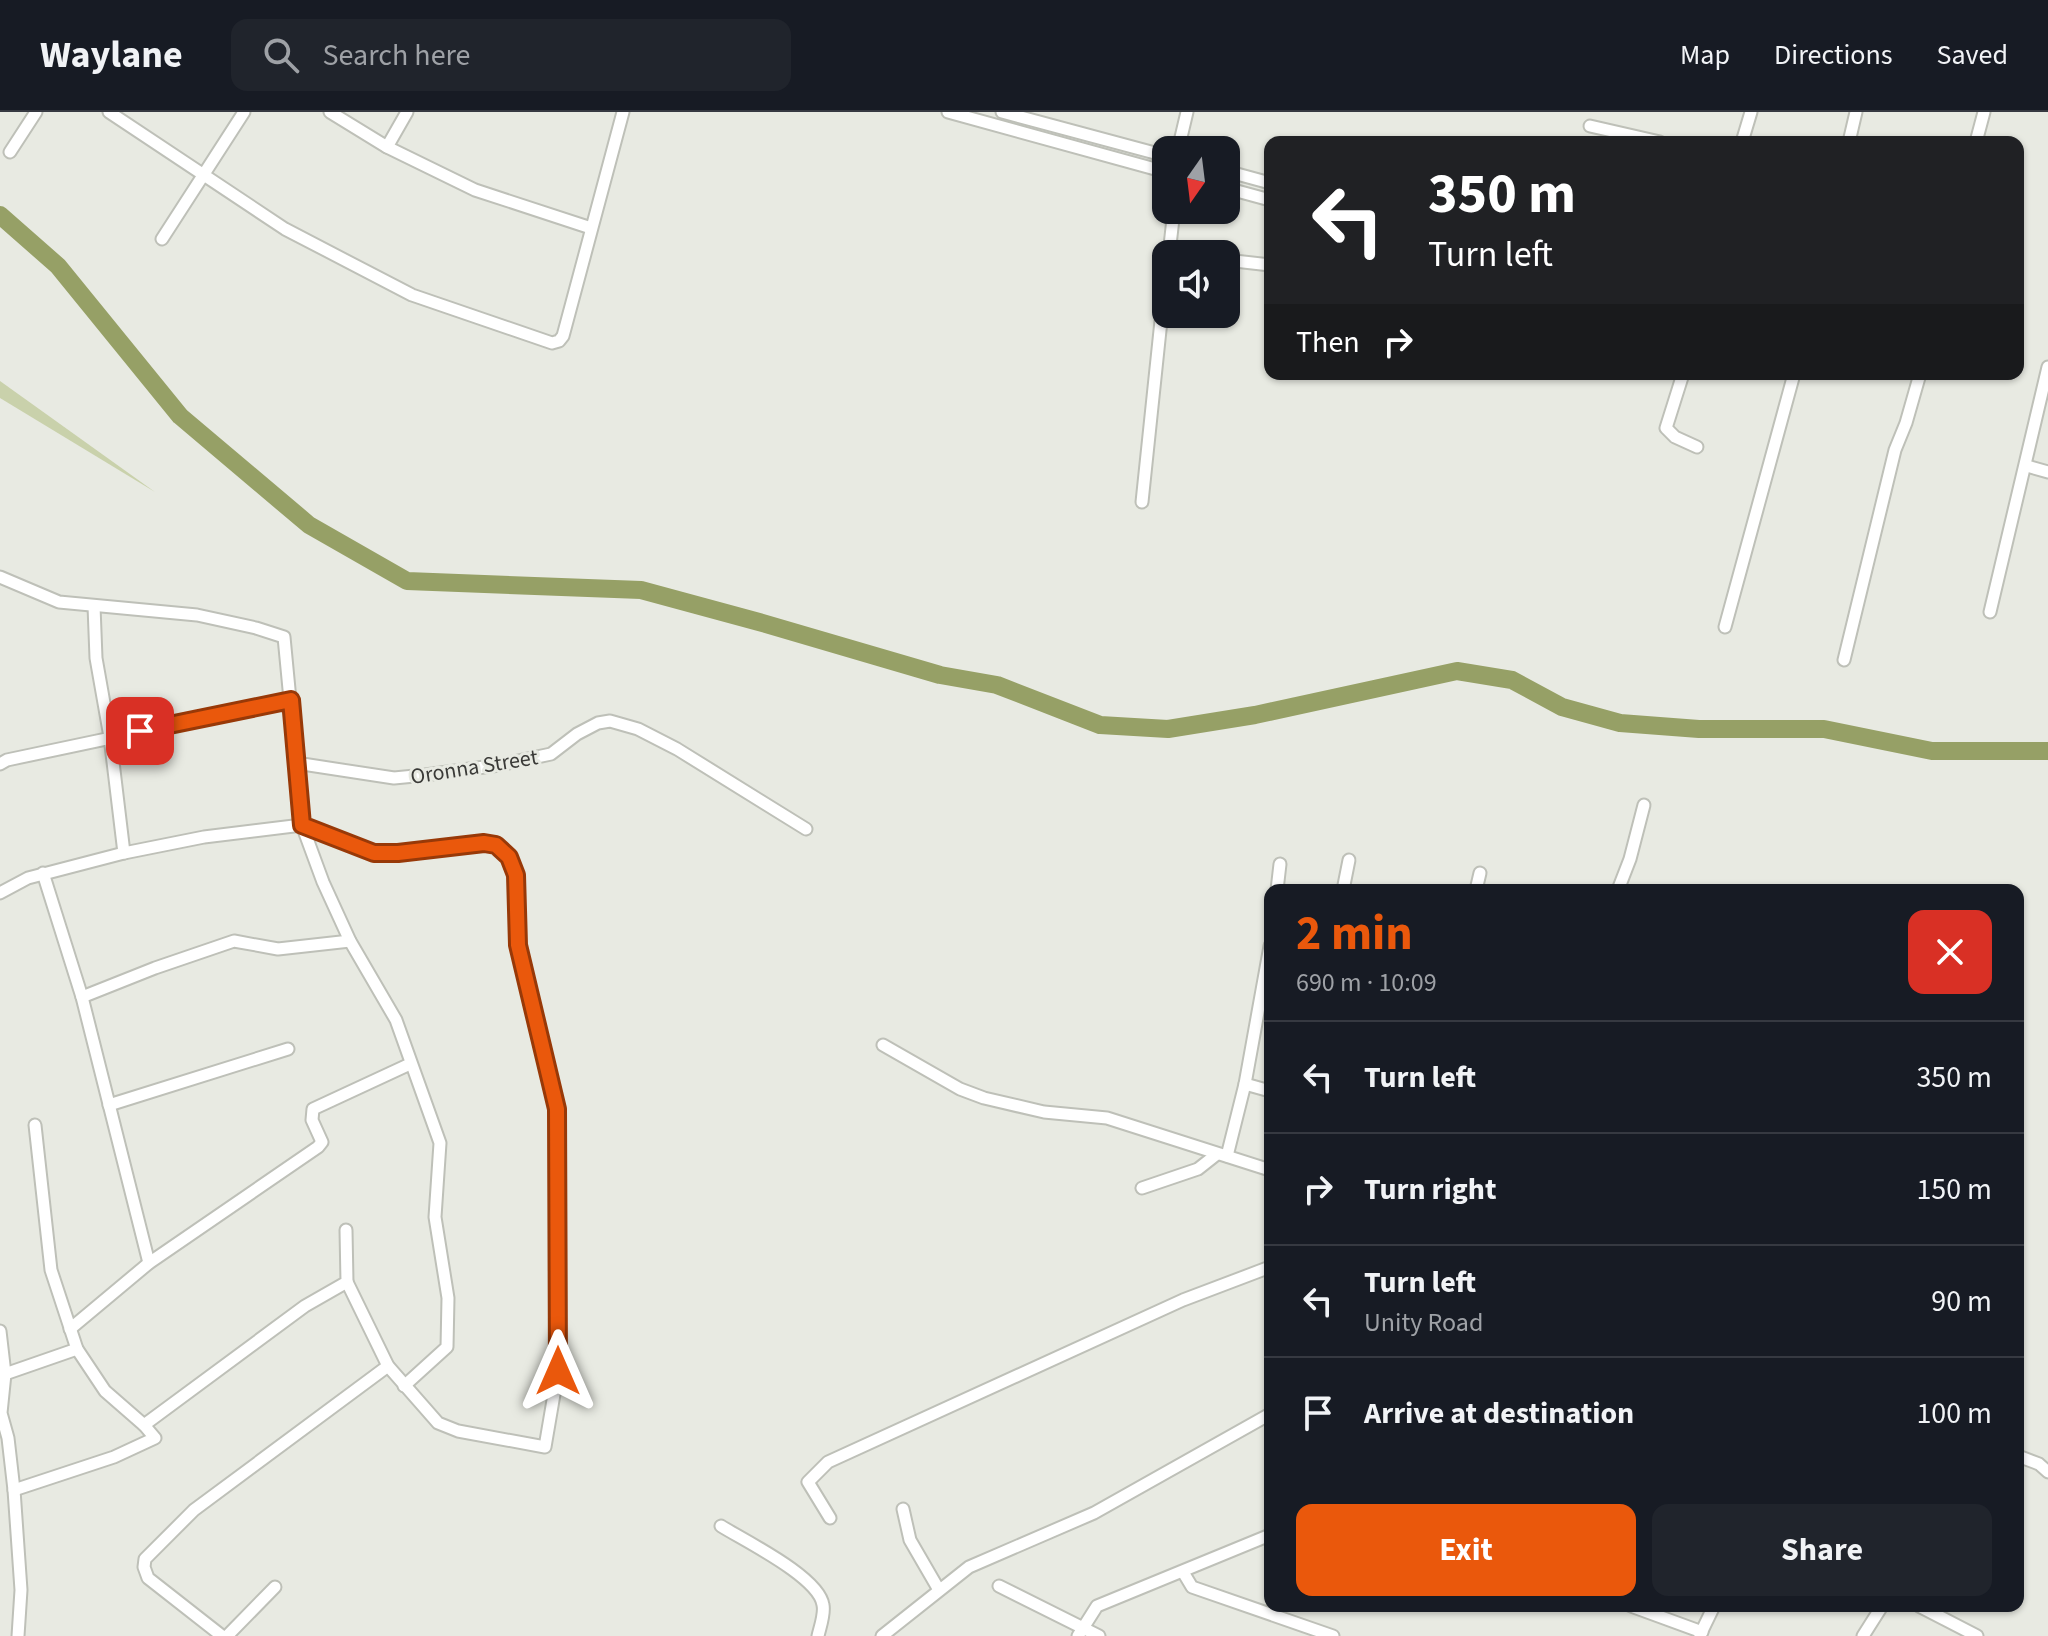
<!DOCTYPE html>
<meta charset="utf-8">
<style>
body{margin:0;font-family:"Source Sans 3",sans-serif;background:#20242c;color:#f1f3f6;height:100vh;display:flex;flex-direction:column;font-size:30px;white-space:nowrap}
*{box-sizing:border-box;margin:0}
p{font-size:26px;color:#9ea1a6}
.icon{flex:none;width:44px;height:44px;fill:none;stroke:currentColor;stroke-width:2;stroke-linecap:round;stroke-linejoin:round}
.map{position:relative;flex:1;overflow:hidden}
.details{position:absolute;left:1264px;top:772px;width:760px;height:728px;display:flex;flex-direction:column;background:#171b24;border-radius:16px;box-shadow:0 2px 6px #0004}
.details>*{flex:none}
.banner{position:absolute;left:1264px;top:24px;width:760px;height:244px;border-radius:16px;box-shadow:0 2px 6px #0004;background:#202124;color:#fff;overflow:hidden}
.needle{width:52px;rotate:194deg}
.tools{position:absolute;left:1152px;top:24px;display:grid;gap:16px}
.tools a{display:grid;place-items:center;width:88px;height:88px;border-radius:16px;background:#171b24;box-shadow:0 2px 6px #0004;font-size:40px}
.pin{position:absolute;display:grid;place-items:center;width:68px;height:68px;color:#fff;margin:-34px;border-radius:16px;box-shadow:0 4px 12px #0006}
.me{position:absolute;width:88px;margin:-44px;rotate:0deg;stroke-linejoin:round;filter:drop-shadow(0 0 6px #0008)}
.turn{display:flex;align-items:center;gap:28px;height:168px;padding:0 32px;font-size:36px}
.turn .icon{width:104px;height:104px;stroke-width:2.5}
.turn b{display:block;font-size:56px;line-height:68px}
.then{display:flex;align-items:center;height:76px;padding:0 32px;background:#0003;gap:16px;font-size:30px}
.round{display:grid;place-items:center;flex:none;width:84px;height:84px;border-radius:16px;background:#20242c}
.summary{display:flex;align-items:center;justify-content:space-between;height:136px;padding:0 32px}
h1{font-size:48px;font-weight:700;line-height:60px;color:#ea580c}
.button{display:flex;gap:16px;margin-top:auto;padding:16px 32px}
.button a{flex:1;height:92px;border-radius:16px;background:#ea580c;color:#fff;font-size:32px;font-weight:700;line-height:92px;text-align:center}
.button a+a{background:#20242c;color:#f1f3f6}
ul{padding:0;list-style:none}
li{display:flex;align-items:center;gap:24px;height:112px;padding:0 32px;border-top:2px solid #363941}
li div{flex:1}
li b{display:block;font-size:30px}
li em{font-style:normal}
header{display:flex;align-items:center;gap:48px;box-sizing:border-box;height:112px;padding:0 40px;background:#171b24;border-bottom:2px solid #363941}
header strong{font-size:38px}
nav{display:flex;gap:44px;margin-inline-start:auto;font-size:28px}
.search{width:560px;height:72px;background:#20242c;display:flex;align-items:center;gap:20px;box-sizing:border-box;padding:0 28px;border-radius:16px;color:#9ea1a6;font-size:30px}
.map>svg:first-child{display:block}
.green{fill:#c9d1ab}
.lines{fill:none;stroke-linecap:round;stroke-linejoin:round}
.river{stroke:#96a066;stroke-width:18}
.street-casing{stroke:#bec0b8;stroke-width:15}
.street{stroke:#fff;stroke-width:11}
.route-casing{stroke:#983908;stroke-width:20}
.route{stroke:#ea580c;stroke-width:14}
.labels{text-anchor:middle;stroke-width:6;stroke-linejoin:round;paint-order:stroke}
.street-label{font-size:22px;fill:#3a3a37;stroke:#e8eae2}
</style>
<header>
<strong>Waylane</strong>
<div class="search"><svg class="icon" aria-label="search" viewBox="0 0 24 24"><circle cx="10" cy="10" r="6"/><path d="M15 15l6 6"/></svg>Search here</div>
<nav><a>Map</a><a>Directions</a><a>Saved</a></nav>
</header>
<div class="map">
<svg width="2048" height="1524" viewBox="0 0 2048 1524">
<rect width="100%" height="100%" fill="#e8eae2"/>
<polygon class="green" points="0,269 155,380 0,286"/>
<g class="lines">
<polyline class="river" points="0,103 58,154 180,304 309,413 407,469 641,478 759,510 940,563 997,573 1100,613 1168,617 1255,603 1457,559 1512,568 1562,595 1620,611 1699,617 1824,617 1932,639 2048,639"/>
<defs>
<g id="street">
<polyline points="109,0 285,117 412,183 552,231 559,229 563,224 623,0"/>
<polyline points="330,0 387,35 475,78 591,116"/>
<polyline points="948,0 1166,60"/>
<polyline points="1002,0 1166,44"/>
<polyline points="1590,14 1660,30"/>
<polyline points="1742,30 1751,0"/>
<polyline points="1849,30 1856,0"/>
<polyline points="1976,30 1984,0"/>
<polyline points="387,35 407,0"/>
<polyline points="1178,38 1187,0"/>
<polyline points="10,40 36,0"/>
<polyline points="1226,59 1270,71"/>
<polyline points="1226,76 1270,88"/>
<polyline points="162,127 244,0"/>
<polyline points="1169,139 1189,142"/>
<polyline points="1169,142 1174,98"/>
<polyline points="1226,148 1270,153"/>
<polyline points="1683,262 1666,316 1675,325 1697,335"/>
<polyline points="2027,354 2048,360"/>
<polyline points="1142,390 1166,161"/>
<polyline points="0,465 59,490 197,503 256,516 284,525 302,713 323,770 350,829 396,908 440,1031 435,1105 448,1186 447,1235 404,1274"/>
<polyline points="94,494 96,546 110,625 124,741"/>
<polyline points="1990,500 2048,255"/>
<polyline points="1725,515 1794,262"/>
<polyline points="1844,548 1895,338 1906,311 1920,262"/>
<polyline points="296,651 394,666 425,663 499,653 551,642 577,622 598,611 610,609 638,617 677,637 806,717"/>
<polyline points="0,652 7,648 291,588"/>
<polyline points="43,761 82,885 149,1151"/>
<polyline points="1277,778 1280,752"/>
<polyline points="1343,778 1349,748"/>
<polyline points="1476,778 1480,761"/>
<polyline points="1618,778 1630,747 1644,693"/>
<polyline points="0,781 28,766 124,741 204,725 302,713 374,741 398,741 484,731 496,733 509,745 516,763 518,833 557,997 558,1259 545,1335 458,1319 438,1311 388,1254 347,1170"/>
<polyline points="82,885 155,856 234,829 278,837 350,829"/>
<polyline points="883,933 960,977 984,986 1044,1000 1107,1006 1270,1058"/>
<polyline points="1245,972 1270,979"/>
<polyline points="109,993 288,937"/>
<polyline points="1227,1044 1245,972 1270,834"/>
<polyline points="1142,1076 1198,1057 1217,1042"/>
<polyline points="70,1217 149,1151 318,1035 322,1030 312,1008 313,997 410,952"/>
<polyline points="0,1219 5,1262 1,1301 8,1326 14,1378 21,1478 18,1524"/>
<polyline points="5,1262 77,1237"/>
<polyline points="144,1313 305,1194 347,1170 346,1118"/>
<polyline points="2018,1344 2039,1352 2048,1360"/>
<polyline points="14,1378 114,1345 155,1326 144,1313 105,1279 77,1237 51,1158 35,1013"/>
<polyline points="903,1397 910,1428 939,1478"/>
<polyline points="830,1406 808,1370 828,1350 1183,1188 1270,1155"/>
<path d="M721,1414C745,1429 819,1465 823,1493C825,1502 820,1515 818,1524"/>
<polyline points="1183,1460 1192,1475 1333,1524"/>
<polyline points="999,1474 1099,1524"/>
<polyline points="1631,1494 1702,1520"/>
<polyline points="1919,1494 1977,1524"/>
<polyline points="1700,1523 1714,1494"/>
<polyline points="222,1524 148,1466 144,1455 145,1447 194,1398 388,1254"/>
<polyline points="227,1524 275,1475"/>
<polyline points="882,1524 969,1455 1094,1401 1270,1302"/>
<polyline points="1078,1524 1097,1494 1270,1423"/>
<polyline points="1863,1524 1882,1494"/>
</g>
</defs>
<use href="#street" class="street-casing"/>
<use href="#street" class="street"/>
</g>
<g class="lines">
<defs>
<polyline id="route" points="140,619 291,588 302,713 374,741 398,741 484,731 496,733 509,745 516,763 518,833 557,997 558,1259"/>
</defs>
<use href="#route" class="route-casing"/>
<use href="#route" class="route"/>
</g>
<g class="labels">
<g class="street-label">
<text transform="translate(474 654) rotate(-9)" y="8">Oronna Street</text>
</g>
</g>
</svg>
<div class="tools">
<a><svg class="needle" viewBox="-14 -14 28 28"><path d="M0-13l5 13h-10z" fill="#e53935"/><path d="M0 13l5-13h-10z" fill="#9ea1a6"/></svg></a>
<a><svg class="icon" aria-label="sound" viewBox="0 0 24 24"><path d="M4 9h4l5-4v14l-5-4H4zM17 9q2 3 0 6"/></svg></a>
</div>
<div class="pin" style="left:140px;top:619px;background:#d93025"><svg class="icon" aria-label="arrive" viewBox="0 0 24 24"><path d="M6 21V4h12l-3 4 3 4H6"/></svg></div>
<svg class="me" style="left:558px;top:1259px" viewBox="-20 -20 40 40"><path d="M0-17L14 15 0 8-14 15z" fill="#ea580c" stroke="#fff" stroke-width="4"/></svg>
<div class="banner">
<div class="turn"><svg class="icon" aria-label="left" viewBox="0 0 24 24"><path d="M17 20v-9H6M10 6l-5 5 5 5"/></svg><div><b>350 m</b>Turn left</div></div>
<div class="then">Then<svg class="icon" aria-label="right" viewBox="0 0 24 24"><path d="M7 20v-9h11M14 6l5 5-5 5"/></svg></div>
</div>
<section class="details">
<div class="summary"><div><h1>2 min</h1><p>690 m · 10:09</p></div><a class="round" style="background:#d93025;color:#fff"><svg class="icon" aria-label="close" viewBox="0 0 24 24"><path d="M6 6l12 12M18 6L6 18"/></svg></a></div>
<ul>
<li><svg class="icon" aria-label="left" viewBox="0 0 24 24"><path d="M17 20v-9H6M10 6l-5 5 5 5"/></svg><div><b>Turn left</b></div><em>350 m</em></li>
<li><svg class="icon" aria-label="right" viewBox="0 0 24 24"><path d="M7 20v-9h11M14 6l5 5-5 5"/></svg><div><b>Turn right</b></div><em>150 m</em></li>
<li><svg class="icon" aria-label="left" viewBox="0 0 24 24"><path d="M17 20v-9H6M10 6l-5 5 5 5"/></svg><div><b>Turn left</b><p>Unity Road</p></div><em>90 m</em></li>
<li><svg class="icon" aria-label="arrive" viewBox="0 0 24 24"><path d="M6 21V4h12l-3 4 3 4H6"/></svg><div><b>Arrive at destination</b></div><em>100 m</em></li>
</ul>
<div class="button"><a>Exit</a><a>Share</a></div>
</section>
</div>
